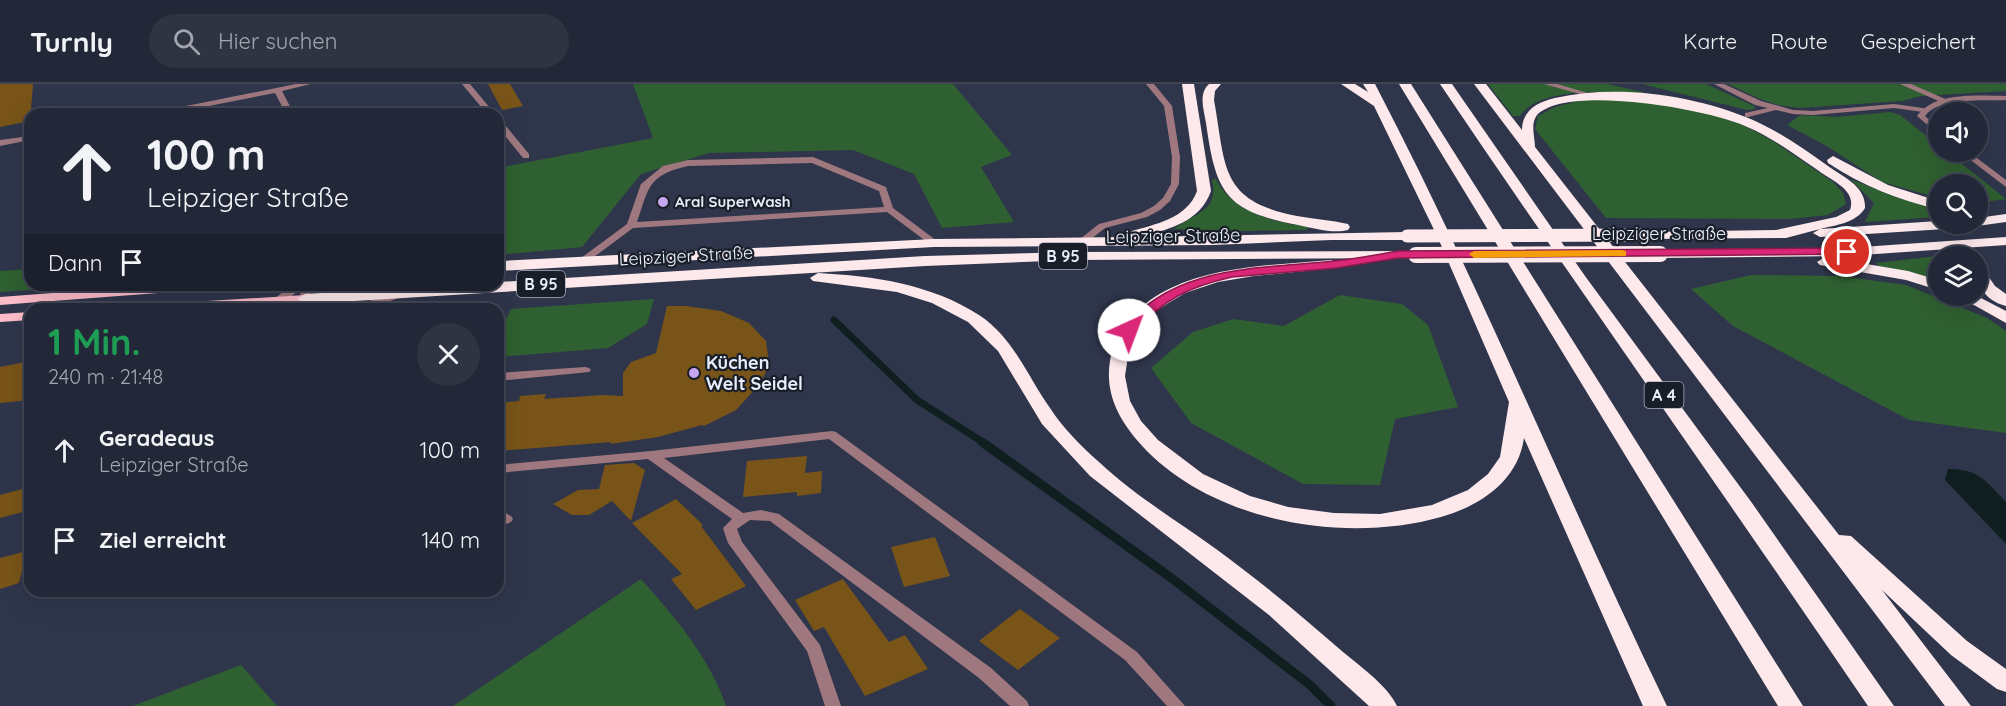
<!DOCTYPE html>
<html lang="de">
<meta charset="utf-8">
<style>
body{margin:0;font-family:Quicksand,sans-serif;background:#2f3443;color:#f1f3f6;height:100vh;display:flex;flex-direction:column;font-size:22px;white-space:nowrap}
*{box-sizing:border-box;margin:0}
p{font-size:20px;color:#a3a6ae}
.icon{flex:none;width:33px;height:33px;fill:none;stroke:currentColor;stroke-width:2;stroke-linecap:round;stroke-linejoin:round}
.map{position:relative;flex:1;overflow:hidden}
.details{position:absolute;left:24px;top:219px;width:480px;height:294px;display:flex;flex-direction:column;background:#232838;border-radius:18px;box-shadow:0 6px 24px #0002,0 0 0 2px #404453}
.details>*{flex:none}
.banner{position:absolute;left:24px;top:24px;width:480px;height:183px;border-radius:18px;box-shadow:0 6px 24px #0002,0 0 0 2px #404453;background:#232838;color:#f1f3f6;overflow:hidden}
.buttons{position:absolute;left:1928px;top:18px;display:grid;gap:12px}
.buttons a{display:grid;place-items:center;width:60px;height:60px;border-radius:50%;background:#232838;box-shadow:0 6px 24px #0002,0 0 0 2px #404453;font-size:30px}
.pin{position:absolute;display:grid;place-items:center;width:51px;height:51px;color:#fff;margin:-26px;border:3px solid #fff;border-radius:50%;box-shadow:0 2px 6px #0007}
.me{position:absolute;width:66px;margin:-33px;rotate:43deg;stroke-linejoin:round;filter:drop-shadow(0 0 4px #0008)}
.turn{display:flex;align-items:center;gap:21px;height:126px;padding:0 24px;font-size:27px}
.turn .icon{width:78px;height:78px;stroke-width:2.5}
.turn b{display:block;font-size:42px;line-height:51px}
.then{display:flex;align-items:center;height:57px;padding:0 24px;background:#0003;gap:12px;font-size:22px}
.round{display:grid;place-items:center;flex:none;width:63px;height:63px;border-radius:32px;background:#2f3443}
.head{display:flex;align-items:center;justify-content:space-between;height:102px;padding:0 24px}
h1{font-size:36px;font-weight:800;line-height:45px;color:#1e9e55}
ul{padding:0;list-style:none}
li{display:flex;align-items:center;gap:18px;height:90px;padding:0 24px}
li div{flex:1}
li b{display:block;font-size:22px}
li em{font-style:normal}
header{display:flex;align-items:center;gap:36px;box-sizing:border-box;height:84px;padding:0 30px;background:#232838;border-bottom:2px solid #404453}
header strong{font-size:28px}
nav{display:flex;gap:33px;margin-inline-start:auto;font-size:21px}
.search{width:420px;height:54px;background:#2f3443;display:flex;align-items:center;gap:15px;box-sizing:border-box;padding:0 21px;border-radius:33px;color:#a3a6ae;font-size:22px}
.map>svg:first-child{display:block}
.green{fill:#2f6031}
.water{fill:#0f1f20}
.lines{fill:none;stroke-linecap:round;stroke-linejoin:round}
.stream-far1{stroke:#0f1f20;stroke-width:7}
.stream{stroke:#0f1f20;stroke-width:9}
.building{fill:#785418}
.lane{fill:#9f787f;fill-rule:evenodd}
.street{fill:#9f787f;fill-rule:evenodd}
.primary{fill:#fcbcc8;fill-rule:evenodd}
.highway{fill:#fde9ec;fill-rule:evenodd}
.highway-bridge-far1{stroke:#fde9ec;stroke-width:13}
.highway-bridge{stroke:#fde9ec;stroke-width:16}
.route{fill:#db2777;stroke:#8e194d;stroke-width:1.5}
.slow{fill:#f59e0b}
.poi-dot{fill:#c6a6f0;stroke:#1a1e28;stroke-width:2}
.labels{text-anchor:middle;stroke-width:4.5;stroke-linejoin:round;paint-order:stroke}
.far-poi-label{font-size:15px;font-weight:bold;fill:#e7edfb;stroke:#1a1e28;text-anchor:start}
.shield{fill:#1a1e28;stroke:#aaafbc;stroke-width:1.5}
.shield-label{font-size:16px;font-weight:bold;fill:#e7edfb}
.street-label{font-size:18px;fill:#e7edfb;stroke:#1a1e28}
.poi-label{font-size:18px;font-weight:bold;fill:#e7edfb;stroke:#1a1e28;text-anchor:start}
</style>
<header>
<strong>Turnly</strong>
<div class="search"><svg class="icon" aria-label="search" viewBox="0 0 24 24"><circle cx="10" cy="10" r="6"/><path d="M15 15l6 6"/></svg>Hier suchen</div>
<nav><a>Karte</a><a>Route</a><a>Gespeichert</a></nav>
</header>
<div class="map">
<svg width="2006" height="622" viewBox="0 0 2006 622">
<rect width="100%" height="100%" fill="#2f364b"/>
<g class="green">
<polygon points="633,0 953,0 1012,71 981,83 1014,138 942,144 914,90 853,66 709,69 641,90 582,163 498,171 498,84 653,54"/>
<path d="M1488,0H1608L1654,11C1619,9 1541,0 1520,32H1513Z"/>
<polygon points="1642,0 1706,0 1754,22 1755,25 1747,26"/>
<polygon points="1728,0 2006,0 2006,7 1921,12 1902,17 1799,24 1778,21 1760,15"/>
<polygon points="1582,16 1644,16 1709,29 1745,42 1773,57 1833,98 1843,109 1846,120 1828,131 1790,135 1606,134 1535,45 1538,32 1555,23"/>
<polygon points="1890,28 1900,31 1938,61 1938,68 1947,68 2006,115 1977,119 1977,100 1938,100 1938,114 1882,98 1825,61 1787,41 1800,31 1837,33"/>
<path d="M1216,95C1232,128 1275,139 1309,143L1306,146L1242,147L1174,145C1192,130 1220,128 1212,96Z"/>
<polygon points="1850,95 1902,115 1938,124 1938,133 1865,138 1874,119"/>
<polygon points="1964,169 1968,170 1967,172 1938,172 1938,195 1879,182 1876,179"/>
<polygon points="30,185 30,201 101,201 0,208 0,187"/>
<polygon points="1751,191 1840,192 1906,201 1987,234 2006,247 2006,349 1909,336 1733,242 1691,205"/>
<polygon points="1340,211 1402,220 1428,241 1458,323 1395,335 1380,401 1303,400 1191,339 1151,284 1193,248 1233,235 1284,242"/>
<polygon points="654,215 647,240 608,264 498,273 498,252 511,225"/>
<path d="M641,495C675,533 709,573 726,622H453Z"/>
<polygon points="241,581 277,622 133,622"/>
</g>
<path class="water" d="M1948,385C1978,384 1987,398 2006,418V460L1945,396Z"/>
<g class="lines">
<polyline class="stream-far1" points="834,236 917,316 984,359"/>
<polyline class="stream" points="982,358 1170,493 1310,601 1331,622"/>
</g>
<g class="building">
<polygon points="0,0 33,0 30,37 0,43"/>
<polygon points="488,0 510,0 523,22 502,26"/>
<polygon points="667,222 686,222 721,227 749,239 766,257 769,279 765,290 758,302 736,326 704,342 702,341 658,353 610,360 611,358 498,367 498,319 519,317 520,312 546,310 544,315 603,311 623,312 623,289 631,278 656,269"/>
<polygon points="30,277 30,316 0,319 0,283"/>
<polygon points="807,372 805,389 822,387 821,409 797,412 797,408 743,413 747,377"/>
<polygon points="634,379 645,386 631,437 612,417 589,431 572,431 553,420 578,406 599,405 605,381"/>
<polygon points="30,403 30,426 0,434 0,411"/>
<polygon points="676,415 703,441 701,442 746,502 696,526 671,495 682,490 632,439"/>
<polygon points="935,453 950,492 904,503 891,463"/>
<polygon points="27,467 19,499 0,505 0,474"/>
<polygon points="843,495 889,558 905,551 928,585 865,612 824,543 814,547 795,516"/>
<polygon points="1020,525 1060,554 1018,586 979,557"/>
</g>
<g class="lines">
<g class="lane">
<polygon points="462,0 470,0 495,30 487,30"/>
<polygon points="1544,0 1557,0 1598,12 1594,14"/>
<polygon points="1714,0 1724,0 1761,17 1793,26 1813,27 1894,20 1923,24 1927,26 1923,28 1894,24 1813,31 1793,30 1776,26 1748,33 1745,33 1745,29 1768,24 1755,21"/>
<polygon points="1900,0 1911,0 1950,17 1943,19"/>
<polygon points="498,36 501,36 529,70 529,74 523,74 498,43"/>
<path d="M813,73L886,103L893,124L937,157V161H931L887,128L633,144L586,179L582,180L577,177L627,140L641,100L663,82L688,76ZM812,79L879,107L884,123L637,138C649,103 648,91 688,82Z"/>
<polygon points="585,283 589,284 591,286 589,288 498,297 498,289"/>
<polygon points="832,347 836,348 1137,568 1185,622 1167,622 1125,576 829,355 664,374 743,429 761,426 779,430 991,584 1027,617 1029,622 1010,622 979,594 770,437 750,436 737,445 742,458 820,561 841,622 825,622 807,567 728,459 723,444 732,435 648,375 498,389 498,381 651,367"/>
<polygon points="498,425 511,432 513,435 511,438 506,440 498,436"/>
</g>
<g class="street">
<polygon points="296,0 311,0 282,7 294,30 286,30 275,9 168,30 152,30 156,28"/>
<polygon points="1146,0 1154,0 1172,22 1180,73 1179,100 1170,117 1160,126 1147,133 1105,144 1086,159 1080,159 1080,155 1099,140 1141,129 1154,122 1163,114 1171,100 1172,73 1164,22"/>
<path d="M2006,12V16C1985,17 1938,13 1925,32L1938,44V50L1917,32C1935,7 1979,12 2006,12Z"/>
<polygon points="30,52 30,56 0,62 0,56"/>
<polygon points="1960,68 1969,68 2006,96 2006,103"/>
<polygon points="292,201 311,201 310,215 303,225 293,225 300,215 301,204 277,225 267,225 274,215"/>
<polygon points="398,208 402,209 403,211 402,213 365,225 349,225 350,223"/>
</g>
<g class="primary">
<polygon points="159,201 218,201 211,205 0,221 0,213"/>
<polygon points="305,211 312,215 310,218 207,225 135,225 142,221"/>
<polygon points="30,228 30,236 0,238 0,230"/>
</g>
<g class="highway">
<path d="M1182,0H1194L1211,107C1200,138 1171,144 1142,153L1407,148L1414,152L1407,156H1331L1213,161L934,163L498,187V177L934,155L1128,153L1129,148C1155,140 1187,135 1197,107Z"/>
<path d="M1209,0H1221L1215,7L1214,16C1226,82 1219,117 1297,132C1314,135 1331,136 1348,140L1350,143L1348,146C1333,150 1313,144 1298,141C1225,127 1216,109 1206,39C1204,26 1198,10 1209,0Z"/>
<path d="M1341,0H1355L1368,8L1363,0H1375C1481,203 1567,416 1667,622H1643L1524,354C1518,397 1480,422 1441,433C1342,461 1205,437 1136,355C1117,332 1105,307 1110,277C1115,243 1141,218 1171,204C1220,181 1278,181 1331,176L1336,178L1339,181L1336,184L1254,192L1218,198L1185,209L1157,226L1137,247L1129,266L1125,292L1130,317L1141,337L1158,356L1203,390L1250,412L1288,423L1334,429L1380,430L1432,421L1468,406L1488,390L1500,373L1509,318L1438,154L1374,22Z"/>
<polygon points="1399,0 1411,0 1803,622 1778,622"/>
<path d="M1440,0H1452L1585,192L1752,419L1894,622H1868C1727,414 1581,209 1440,0Z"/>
<path d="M1474,0H1486L1522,46C1522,26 1538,18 1555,14C1619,0 1693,11 1753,36C1780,48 1804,65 1828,82C1843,93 1866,102 1865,124C1856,139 1836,141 1820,145L1938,137V140H1968L1966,143L1961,144L1820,153L1813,149L1820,145L1786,154L1644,155L1639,154L1637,151L1639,148L1776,146L1836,133L1850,126C1857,106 1832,97 1819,87C1795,71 1772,53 1745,42C1707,25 1567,0 1537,31C1530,40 1535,53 1535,63L1839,451L1851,452L1967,557L2006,585V608L1997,605L1951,571L1882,506L1971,622H1945Z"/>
<path d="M1833,72L1888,101L1938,117V125C1898,116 1863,102 1828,79L1827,76Z"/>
<polygon points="2006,130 2006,138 1977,142 1971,140 1977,140 1977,134"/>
<polygon points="2006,153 2006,161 1847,172 1660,174 1653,170 1660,166 1847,164"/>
<polygon points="1416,167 1423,171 1421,174 1074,176 925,182 305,220 297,215 305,210 457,201 498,201 498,198 925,172 1074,168"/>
<polygon points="1825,173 1908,187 1938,196 1938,206 1906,196 1820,181 1817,178"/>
<path d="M1977,181L1982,183L1995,202L2006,210V222C1984,216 1977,202 1977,181Z"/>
<path d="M818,189C874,192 931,200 979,231C1014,254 1027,292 1050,324C1063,344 1081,362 1099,378C1134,411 1176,436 1216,465C1260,497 1302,532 1343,568C1361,583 1387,601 1397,622H1369L1269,531L1090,392L1042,340L998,267L968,238L932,219L897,208L813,197L810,194Z"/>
<polygon points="1958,212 1977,212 2006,227 2006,239"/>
</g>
<polyline class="highway-bridge-far1" points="1407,152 1644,151"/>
<polyline class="highway-bridge" points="1416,171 1660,170"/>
</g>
<path class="route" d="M1847,164L1853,168L1851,170L1398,174L1336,184L1232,193C1188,203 1164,215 1133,249L1129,250L1122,246C1173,180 1260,185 1334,177C1355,175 1376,171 1398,167Z"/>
<polygon class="slow" points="1622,166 1626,167 1626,172 1474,174 1469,170 1474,167"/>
<g class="poi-dot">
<circle cx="663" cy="118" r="6"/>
<circle cx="694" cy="289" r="6"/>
</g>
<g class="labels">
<g class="far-poi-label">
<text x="675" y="123">Aral SuperWash</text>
</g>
<g class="shield">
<rect x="1039" y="159" width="48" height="26" rx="4.5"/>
<rect x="517" y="187" width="48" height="26" rx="4.5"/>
<rect x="1644.5" y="298" width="39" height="26" rx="4.5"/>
</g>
<g class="shield-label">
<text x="1063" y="178">B 95</text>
<text x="541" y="206">B 95</text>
<text x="1664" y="317">A 4</text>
</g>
<g class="street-label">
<text x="1659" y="156">Leipziger Straße</text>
<text transform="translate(1173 152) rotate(-1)" y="6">Leipziger Straße</text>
<text transform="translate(686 172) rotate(-3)" y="6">Leipziger Straße</text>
</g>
<g class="poi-label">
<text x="706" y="285">Küchen<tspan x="706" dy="21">Welt Seidel</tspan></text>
</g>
</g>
</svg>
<div class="buttons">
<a><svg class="icon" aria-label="sound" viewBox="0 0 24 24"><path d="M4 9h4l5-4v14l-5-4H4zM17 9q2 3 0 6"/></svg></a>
<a><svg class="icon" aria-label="search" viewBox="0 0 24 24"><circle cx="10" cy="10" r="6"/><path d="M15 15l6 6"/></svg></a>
<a><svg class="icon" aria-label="layers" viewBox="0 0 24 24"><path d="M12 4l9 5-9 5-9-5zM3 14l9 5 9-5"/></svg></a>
</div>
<div class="pin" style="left:1847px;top:168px;background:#d93025"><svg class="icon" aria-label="arrive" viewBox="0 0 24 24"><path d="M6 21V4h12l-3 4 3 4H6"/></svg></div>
<svg class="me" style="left:1129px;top:246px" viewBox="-20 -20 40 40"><circle r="19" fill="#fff"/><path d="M0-13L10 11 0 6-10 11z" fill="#db2777"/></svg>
<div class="banner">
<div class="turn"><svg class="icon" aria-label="ahead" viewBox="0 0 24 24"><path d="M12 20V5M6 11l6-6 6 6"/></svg><div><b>100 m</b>Leipziger Straße</div></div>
<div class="then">Dann<svg class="icon" aria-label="arrive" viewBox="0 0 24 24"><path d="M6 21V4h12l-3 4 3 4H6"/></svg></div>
</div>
<section class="details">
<div class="head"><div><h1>1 Min.</h1><p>240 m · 21:48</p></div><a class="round"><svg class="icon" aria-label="close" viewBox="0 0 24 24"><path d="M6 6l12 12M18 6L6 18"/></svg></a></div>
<ul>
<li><svg class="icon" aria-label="ahead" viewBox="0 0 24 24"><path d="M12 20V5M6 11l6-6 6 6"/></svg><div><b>Geradeaus</b><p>Leipziger Straße</p></div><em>100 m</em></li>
<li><svg class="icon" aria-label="arrive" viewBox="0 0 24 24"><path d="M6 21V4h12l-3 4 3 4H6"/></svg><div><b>Ziel erreicht</b></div><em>140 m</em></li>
</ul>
</section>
</div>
